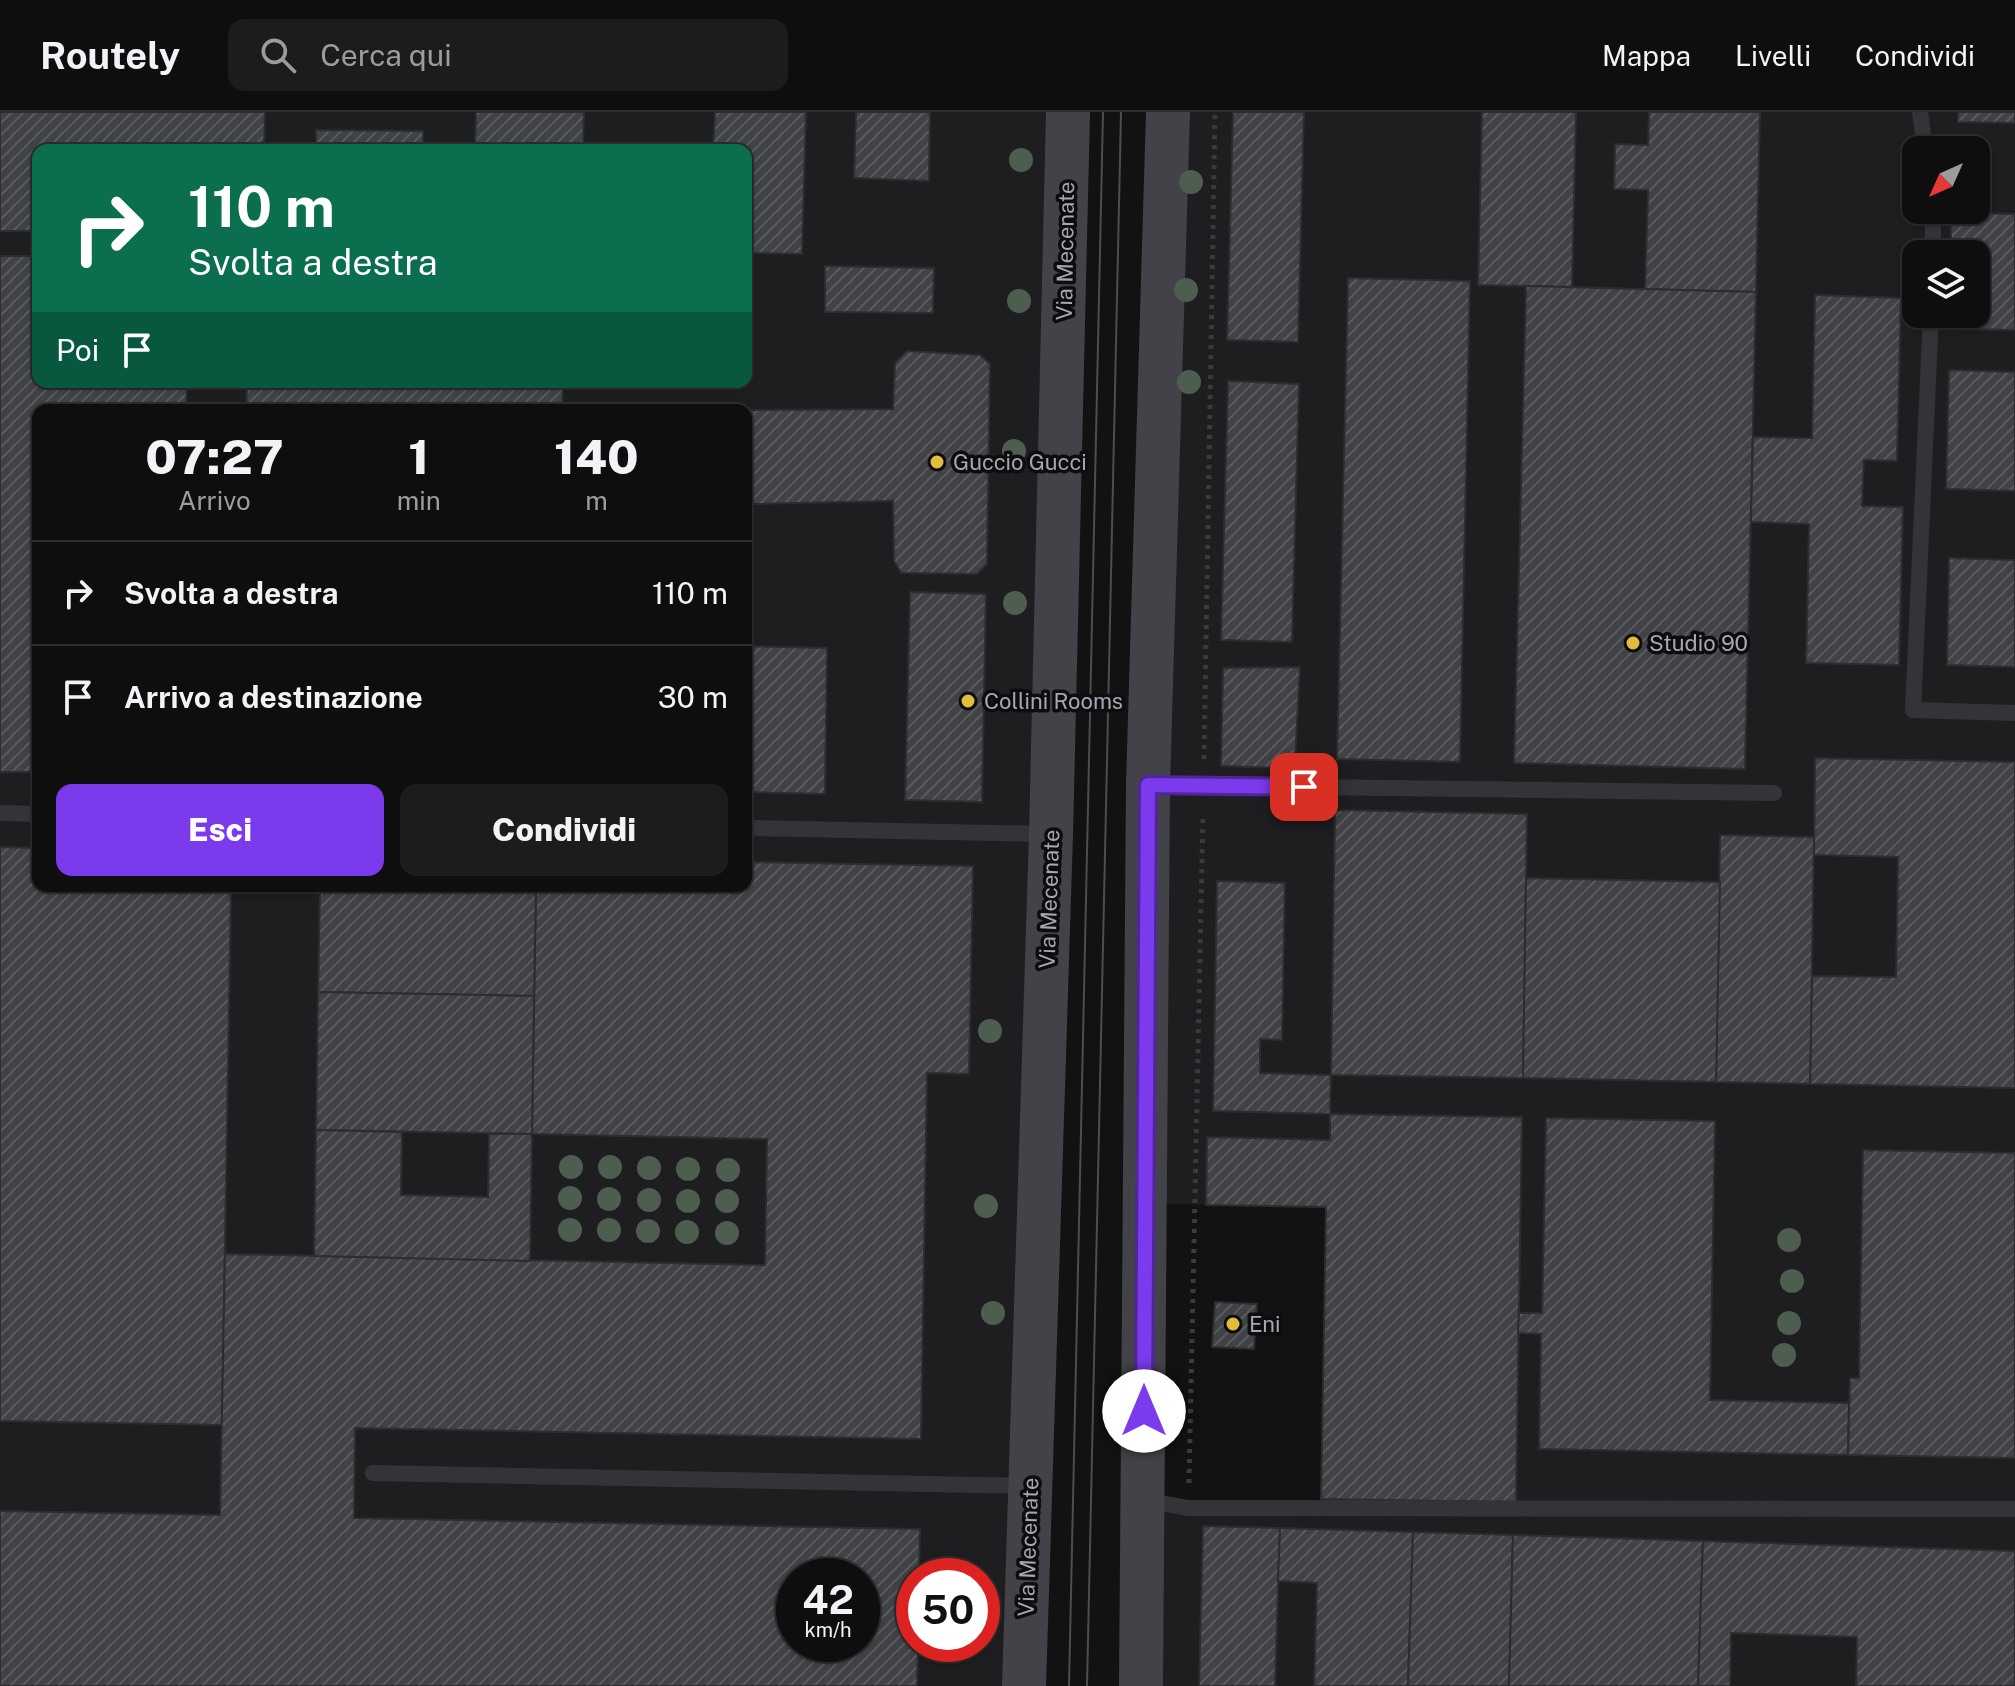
<!DOCTYPE html>
<html lang="it">
<style>
body{margin:0;font-family:"Public Sans",sans-serif;background:#1c1c1c;color:#f1f3f6;height:100vh;display:flex;flex-direction:column;font-size:30px;white-space:nowrap}
*{box-sizing:border-box;margin:0}
p{font-size:26px;color:#9b9c9e}
.icon{flex:none;width:44px;height:44px;fill:none;stroke:currentColor;stroke-width:2;stroke-linecap:round;stroke-linejoin:round}
.map{position:relative;flex:1;overflow:hidden}
.panel{position:absolute;left:32px;top:292px;width:720px;height:488px;display:flex;flex-direction:column;background:#0e0e0e;border-radius:16px;box-shadow:0 2px 6px #0004,0 0 0 2px #2e2e2e}
.panel>*{flex:none}
.hud{position:absolute;left:32px;top:32px;width:720px;height:244px;border-radius:16px;box-shadow:0 2px 6px #0004,0 0 0 2px #2e2e2e;background:#0b6e4f;color:#fff;overflow:hidden}
.needle{width:52px;rotate:225deg}
.tools{position:absolute;left:1902px;top:24px;display:grid;gap:16px}
.tools a{display:grid;place-items:center;width:88px;height:88px;border-radius:16px;background:#0e0e0e;box-shadow:0 2px 6px #0004,0 0 0 2px #2e2e2e;font-size:40px}
.speed{position:absolute;left:776px;top:1446px;display:flex;gap:16px;font-size:40px;font-weight:700;text-align:center}
.speed>*{display:grid;place-content:center;width:104px;height:104px;border-radius:50%;background:#0e0e0e;box-shadow:0 2px 6px #0004,0 0 0 2px #2e2e2e;line-height:1}
.speed small{font-size:20px;font-weight:400}
.speed .limit{border:12px solid #d22;background:#fff;color:#111}
.pin{position:absolute;display:grid;place-items:center;width:68px;height:68px;color:#fff;margin:-34px;border-radius:16px;box-shadow:0 4px 12px #0006}
.me{position:absolute;width:88px;margin:-44px;rotate:0deg;stroke-linejoin:round;filter:drop-shadow(0 0 6px #0008)}
.turn{display:flex;align-items:center;gap:28px;height:168px;padding:0 24px;font-size:36px}
.turn .icon{width:104px;height:104px;stroke-width:2.5}
.turn b{display:block;font-size:56px;line-height:68px}
.then{display:flex;align-items:center;height:76px;padding:0 24px;background:#0003;gap:16px;font-size:30px}
.eta{display:flex;justify-content:space-evenly;align-items:center;height:136px;text-align:center}
.eta b{font-size:48px;font-weight:800;line-height:56px}
.cta{display:flex;gap:16px;margin-top:auto;padding:16px 24px}
.cta a{flex:1;height:92px;border-radius:16px;background:#7c3aed;color:#fff;font-size:32px;font-weight:800;line-height:92px;text-align:center}
.cta a+a{background:#1c1c1c;color:#f1f3f6}
ul{padding:0;list-style:none}
li{display:flex;align-items:center;gap:24px;height:104px;padding:0 24px;border-top:2px solid #2e2e2e}
li div{flex:1}
li b{display:block;font-size:30px}
li em{font-style:normal}
header{display:flex;align-items:center;gap:48px;box-sizing:border-box;height:112px;padding:0 40px;background:#0e0e0e;border-bottom:2px solid #2e2e2e}
header strong{font-size:38px}
nav{display:flex;gap:44px;margin-inline-start:auto;font-size:28px}
.search{width:560px;height:72px;background:#1c1c1c;display:flex;align-items:center;gap:20px;box-sizing:border-box;padding:0 28px;border-radius:16px;color:#9b9c9e;font-size:30px}
.map>svg:first-child{display:block}
.built{fill:#1e1e20;fill-rule:evenodd}
.building{fill:url(#building-hatch);stroke:#2d2c2f;stroke-width:2;fill-rule:evenodd}
.lines{fill:none;stroke-linecap:round;stroke-linejoin:round}
.path{stroke:#3a3a3f;stroke-width:5;stroke-dasharray:4 6;stroke-linecap:butt}
.service{stroke:#333438;stroke-width:16}
.secondary{stroke:#424248;stroke-width:44}
.tram{stroke:#4d4d53;stroke-width:2}
.tree{fill:#4d5e51}
.route-casing{stroke:#51269a;stroke-width:20}
.route{stroke:#7c3aed;stroke-width:14}
.poi-dot{fill:#e1bc3d;stroke:#0d0d0e;stroke-width:3}
.labels{text-anchor:middle;stroke-width:7;stroke-linejoin:round;paint-order:stroke}
.street-label{font-size:22px;fill:#a5a7b3;stroke:#0d0d0e}
.poi-label{font-size:22px;fill:#a5a7b3;stroke:#0d0d0e;text-anchor:start}
</style>
<header>
<strong>Routely</strong>
<div class="search"><svg class="icon" aria-label="search" viewBox="0 0 24 24"><circle cx="10" cy="10" r="6"/><path d="M15 15l6 6"/></svg>Cerca qui</div>
<nav><a>Mappa</a><a>Livelli</a><a>Condividi</a></nav>
</header>
<div class="map">
<svg width="2015" height="1574" viewBox="0 0 2015 1574">
<defs>
<pattern id="building-hatch" width="6" height="6" patternUnits="userSpaceOnUse" patternTransform="scale(2)"><rect width="6" height="6" fill="#414246"/><path d="M-1 1l2-2M0 6l6-6M5 7l2-2" fill="none" stroke="#595a5e"/></pattern>
</defs>
<rect width="100%" height="100%" fill="#121213"/>
<g class="built">
<path d="M0,0H1068L1024,1574H0ZM38,38H746V270H38ZM38,298H746V774H38ZM794,1464H862V1532H794ZM914,1464H982V1532H914Z"/>
<path d="M1168,0H2015V1574H1141L1143,1387L1320,1395L1326,1096L1145,1091ZM1916,38H1976V98H1916ZM1916,142H1976V202H1916Z"/>
</g>
<g class="building">
<polygon points="0,0 265,0 264,38 38,38 38,119 0,119"/>
<polygon points="476,0 584,0 583,38 316,38 316,18 423,19 423,33 475,34"/>
<polygon points="715,0 806,0 802,142 746,141 746,38 713,38"/>
<polygon points="856,0 930,0 929,69 854,66"/>
<polygon points="1233,0 1304,0 1298,230 1227,228"/>
<polygon points="1482,0 1576,0 1572,175 1478,173"/>
<polygon points="1649,0 1760,0 1756,180 1645,177 1648,78 1614,77 1615,32 1648,33"/>
<polygon points="1958,0 2015,0 2015,11 1958,10"/>
<polygon points="1951,101 2015,102 2015,218 1950,217 1950,202 1976,202 1976,142 1951,142"/>
<polygon points="0,144 38,144 38,270 187,270 186,298 38,298 38,660 0,660"/>
<polygon points="825,154 934,156 933,201 825,200"/>
<polygon points="1348,166 1470,169 1460,650 1337,647"/>
<polygon points="1526,174 1756,180 1745,657 1514,651"/>
<polygon points="1815,183 1901,186 1897,349 1864,348 1862,394 1903,395 1899,553 1806,551 1809,412 1751,410 1753,325 1812,326"/>
<polygon points="907,239 980,243 990,252 987,452 977,462 901,461 894,449 893,389 746,392 746,298 893,297 895,251"/>
<polygon points="1949,258 2015,260 2015,379 1946,377"/>
<polygon points="1228,269 1299,272 1292,530 1221,528"/>
<polygon points="247,270 563,270 562,298 246,298"/>
<polygon points="1949,446 2015,448 2015,555 1947,553"/>
<polygon points="910,480 986,482 982,690 905,688"/>
<polygon points="746,534 827,536 825,682 746,680"/>
<polygon points="1300,555 1295,648 1277,647 1277,656 1221,654 1223,556"/>
<polygon points="1815,646 2015,650 2015,976 1810,972 1812,864 1896,865 1898,745 1814,743"/>
<polygon points="1335,698 1527,702 1523,966 1331,963"/>
<polygon points="1720,723 1814,725 1810,972 1716,970"/>
<polygon points="0,735 38,736 38,774 231,774 222,1313 0,1309"/>
<path d="M746,750L973,754L969,962L927,961L921,1327L355,1316L354,1406L920,1417L919,1464H914V1532H918L917,1574H0V1399L220,1403L225,1142L765,1153L767,1027L532,1022L536,774H746ZM794,1464H862V1532H794Z"/>
<polygon points="1526,766 1720,770 1716,970 1523,966"/>
<polygon points="1217,769 1285,771 1282,928 1260,927 1260,961 1331,963 1330,1002 1213,999"/>
<polygon points="320,774 536,774 534,884 318,880"/>
<polygon points="318,880 534,884 532,1022 316,1018"/>
<polygon points="1330,1002 1522,1005 1516,1390 1321,1387 1326,1095 1206,1093 1207,1025 1330,1028"/>
<polygon points="1546,1006 1715,1009 1710,1288 1849,1291 1848,1343 1539,1337 1541,1222 1518,1221 1519,1201 1542,1201"/>
<polygon points="316,1018 402,1020 401,1083 488,1085 489,1022 532,1022 530,1149 314,1144"/>
<polygon points="1863,1038 2015,1041 2015,1346 1848,1343 1850,1266 1859,1266"/>
<polygon points="1215,1190 1257,1192 1254,1237 1212,1235"/>
<polygon points="1203,1414 1280,1416 1275,1574 1199,1574"/>
<polygon points="1280,1416 1413,1420 1408,1574 1314,1574 1317,1471 1278,1469"/>
<polygon points="1413,1420 1513,1423 1509,1574 1408,1574"/>
<polygon points="1513,1423 1703,1429 1698,1574 1509,1574"/>
<polygon points="1703,1429 2015,1439 2015,1574 1856,1574 1857,1525 1731,1521 1730,1574 1698,1574"/>
</g>
<g class="lines">
<g class="path">
<polyline points="1204,647 1215,0"/>
<polyline points="1189,1371 1203,701"/>
</g>
<g class="service">
<polyline points="1920,0 1925,38"/>
<polyline points="1933,98 1933,142"/>
<polyline points="1931,202 1913,598 2015,601"/>
<polyline points="1149,673 1774,681"/>
<polyline points="0,701 38,702"/>
<polyline points="746,716 1048,722"/>
<polyline points="373,1361 1029,1374"/>
<polyline points="1145,1388 1188,1396 2015,1397"/>
</g>
<g class="secondary">
<polyline points="1024,1574 1051,722 1068,0"/>
<polyline points="1141,1574 1148,673 1168,0"/>
</g>
<g class="tram">
<polyline points="1069,1574 1103,0"/>
<polyline points="1087,1574 1121,0"/>
</g>
</g>
<g class="tree">
<circle cx="1021" cy="48" r="12"/>
<circle cx="1191" cy="70" r="12"/>
<circle cx="1186" cy="178" r="12"/>
<circle cx="1019" cy="189" r="12"/>
<circle cx="1189" cy="270" r="12"/>
<circle cx="1014" cy="339" r="12"/>
<circle cx="1015" cy="491" r="12"/>
<circle cx="990" cy="919" r="12"/>
<circle cx="571" cy="1055" r="12"/>
<circle cx="610" cy="1055" r="12"/>
<circle cx="649" cy="1056" r="12"/>
<circle cx="688" cy="1057" r="12"/>
<circle cx="728" cy="1058" r="12"/>
<circle cx="570" cy="1086" r="12"/>
<circle cx="609" cy="1087" r="12"/>
<circle cx="649" cy="1088" r="12"/>
<circle cx="688" cy="1089" r="12"/>
<circle cx="727" cy="1089" r="12"/>
<circle cx="986" cy="1094" r="12"/>
<circle cx="570" cy="1118" r="12"/>
<circle cx="609" cy="1118" r="12"/>
<circle cx="648" cy="1119" r="12"/>
<circle cx="687" cy="1120" r="12"/>
<circle cx="727" cy="1121" r="12"/>
<circle cx="1789" cy="1128" r="12"/>
<circle cx="1792" cy="1169" r="12"/>
<circle cx="993" cy="1201" r="12"/>
<circle cx="1789" cy="1211" r="12"/>
<circle cx="1784" cy="1243" r="12"/>
</g>
<g class="lines">
<defs>
<polyline id="route" points="1144,1299 1148,673 1304,675"/>
</defs>
<use href="#route" class="route-casing"/>
<use href="#route" class="route"/>
</g>
<g class="poi-dot">
<circle cx="937" cy="350" r="8"/>
<circle cx="1633" cy="531" r="8"/>
<circle cx="968" cy="589" r="8"/>
<circle cx="1233" cy="1212" r="8"/>
</g>
<g class="labels">
<g class="street-label">
<text transform="translate(1065 139) rotate(-89)" y="8">Via Mecenate</text>
<text transform="translate(1049 787) rotate(-88)" y="8">Via Mecenate</text>
<text transform="translate(1028 1435) rotate(-88)" y="8">Via Mecenate</text>
</g>
<g class="poi-label">
<text x="953" y="358">Guccio Gucci</text>
<text x="1649" y="539">Studio 90</text>
<text x="984" y="597">Collini Rooms</text>
<text x="1249" y="1220">Eni</text>
</g>
</g>
</svg>
<div class="tools">
<a><svg class="needle" viewBox="-14 -14 28 28"><path d="M0-13l5 13h-10z" fill="#e53935"/><path d="M0 13l5-13h-10z" fill="#9b9c9e"/></svg></a>
<a><svg class="icon" aria-label="layers" viewBox="0 0 24 24"><path d="M12 4l9 5-9 5-9-5zM3 14l9 5 9-5"/></svg></a>
</div>
<div class="speed"><div>42<small>km/h</small></div><div class="limit">50</div></div>
<div class="pin" style="left:1304px;top:675px;background:#d93025"><svg class="icon" aria-label="arrive" viewBox="0 0 24 24"><path d="M6 21V4h12l-3 4 3 4H6"/></svg></div>
<svg class="me" style="left:1144px;top:1299px" viewBox="-20 -20 40 40"><circle r="19" fill="#fff"/><path d="M0-13L10 11 0 6-10 11z" fill="#7c3aed"/></svg>
<div class="hud">
<div class="turn"><svg class="icon" aria-label="right" viewBox="0 0 24 24"><path d="M7 20v-9h11M14 6l5 5-5 5"/></svg><div><b>110 m</b>Svolta a destra</div></div>
<div class="then">Poi<svg class="icon" aria-label="arrive" viewBox="0 0 24 24"><path d="M6 21V4h12l-3 4 3 4H6"/></svg></div>
</div>
<section class="panel">
<div class="eta">
<div><b>07:27</b><p>Arrivo</p></div>
<div><b>1</b><p>min</p></div>
<div><b>140</b><p>m</p></div>
</div>
<ul>
<li><svg class="icon" aria-label="right" viewBox="0 0 24 24"><path d="M7 20v-9h11M14 6l5 5-5 5"/></svg><div><b>Svolta a destra</b></div><em>110 m</em></li>
<li><svg class="icon" aria-label="arrive" viewBox="0 0 24 24"><path d="M6 21V4h12l-3 4 3 4H6"/></svg><div><b>Arrivo a destinazione</b></div><em>30 m</em></li>
</ul>
<div class="cta"><a>Esci</a><a>Condividi</a></div>
</section>
</div>
